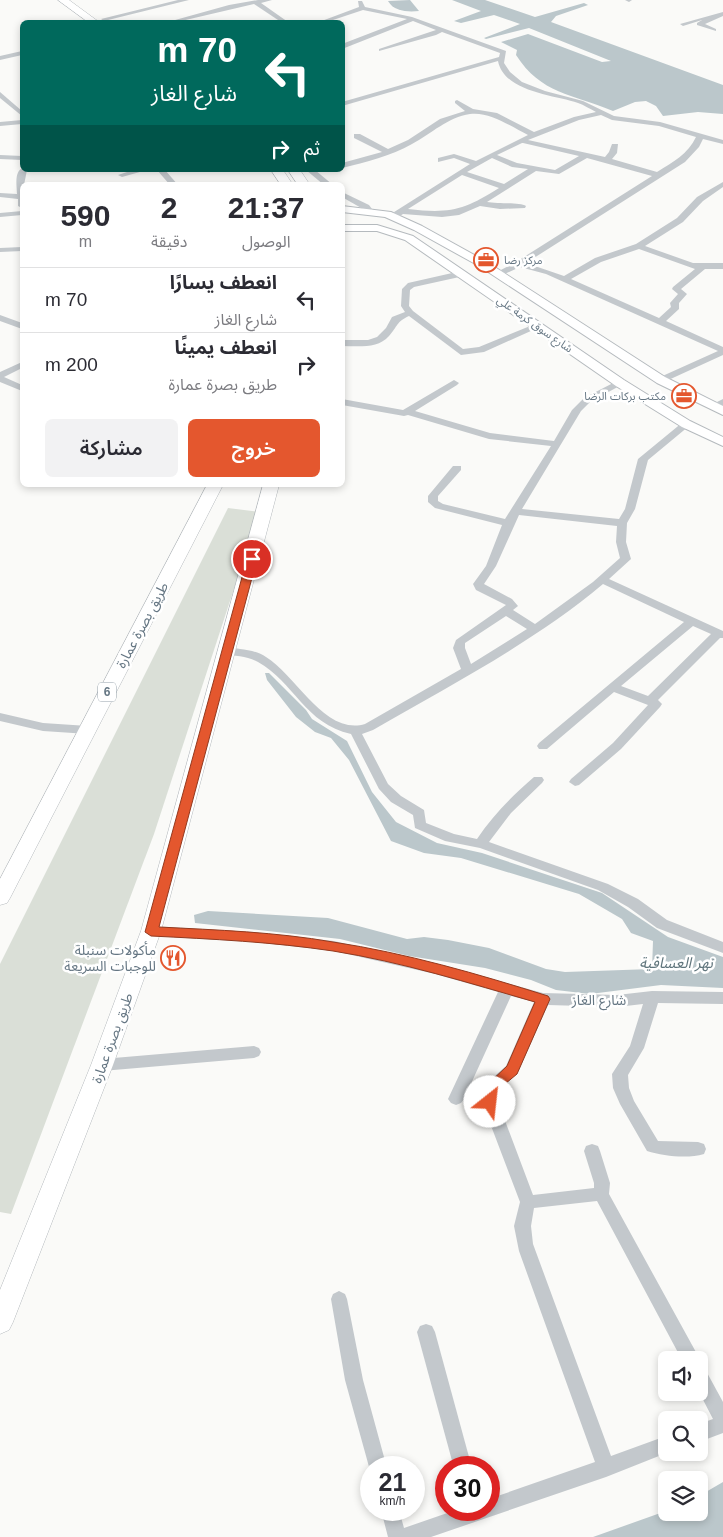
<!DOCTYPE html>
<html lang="ar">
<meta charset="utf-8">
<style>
body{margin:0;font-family:Helvetica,"Noto Sans Arabic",sans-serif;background:#f2f2f3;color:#2b2b33;direction:rtl;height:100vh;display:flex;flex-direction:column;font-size:19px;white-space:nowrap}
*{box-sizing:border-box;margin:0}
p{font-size:16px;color:#7c7c81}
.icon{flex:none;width:28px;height:28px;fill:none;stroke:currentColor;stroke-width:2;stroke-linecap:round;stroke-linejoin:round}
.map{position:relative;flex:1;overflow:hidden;direction:ltr}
.sheet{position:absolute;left:20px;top:182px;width:325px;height:305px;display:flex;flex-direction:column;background:#fff;border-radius:8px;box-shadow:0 2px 8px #0003;direction:rtl}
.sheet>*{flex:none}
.banner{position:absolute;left:20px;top:20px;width:325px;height:152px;border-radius:8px;box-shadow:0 2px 8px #0003;direction:rtl;background:#00695c;color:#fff;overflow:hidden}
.buttons{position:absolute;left:658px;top:1351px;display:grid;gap:10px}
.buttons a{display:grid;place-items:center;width:50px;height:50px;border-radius:8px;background:#fff;box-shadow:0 2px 8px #0003;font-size:25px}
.speed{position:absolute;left:360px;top:1456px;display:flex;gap:10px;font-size:25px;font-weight:700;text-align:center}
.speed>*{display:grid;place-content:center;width:65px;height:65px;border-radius:50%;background:#fff;box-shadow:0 2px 8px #0003;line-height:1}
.speed small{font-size:12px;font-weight:400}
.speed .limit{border:8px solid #d22;background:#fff;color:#111}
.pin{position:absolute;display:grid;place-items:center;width:42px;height:42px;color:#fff;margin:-21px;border:2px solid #fff;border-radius:50%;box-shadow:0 1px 5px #0007}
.me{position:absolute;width:55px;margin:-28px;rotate:29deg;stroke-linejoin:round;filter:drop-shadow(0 0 4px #0008)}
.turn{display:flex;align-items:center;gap:18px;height:105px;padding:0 25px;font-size:22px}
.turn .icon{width:65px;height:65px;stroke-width:2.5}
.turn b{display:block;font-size:35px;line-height:42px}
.then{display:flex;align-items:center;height:48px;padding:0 25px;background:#0003;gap:10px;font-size:19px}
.eta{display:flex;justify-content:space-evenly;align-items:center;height:85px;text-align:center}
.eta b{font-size:30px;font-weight:600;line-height:35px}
.button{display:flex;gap:10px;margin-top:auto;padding:10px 25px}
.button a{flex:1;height:58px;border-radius:8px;background:#e4572e;color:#fff;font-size:20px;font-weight:600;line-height:58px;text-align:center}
.button a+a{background:#f2f2f3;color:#2b2b33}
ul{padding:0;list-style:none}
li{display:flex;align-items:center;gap:15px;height:65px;padding:0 25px;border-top:1px solid #e1e1e2}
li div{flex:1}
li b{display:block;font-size:19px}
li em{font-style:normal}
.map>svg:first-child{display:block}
.green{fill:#dadfd7}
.water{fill:#bbc7cb}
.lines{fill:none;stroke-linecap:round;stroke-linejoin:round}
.major-casing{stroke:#b5babe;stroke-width:2}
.highway-casing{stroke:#b4b9bd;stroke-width:1}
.minor{fill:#c3c8cc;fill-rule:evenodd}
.major{fill:#fff;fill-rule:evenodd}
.highway{fill:#fff;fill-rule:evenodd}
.route{fill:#e4572e;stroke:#94391e}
.labels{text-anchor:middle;stroke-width:5;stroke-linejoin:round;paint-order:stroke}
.far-poi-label{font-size:11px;fill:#657683;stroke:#fff;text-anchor:start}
.far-street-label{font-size:11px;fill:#657683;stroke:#fff}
.shield{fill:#fff;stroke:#939fa8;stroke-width:1}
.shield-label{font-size:12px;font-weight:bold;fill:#657683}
.street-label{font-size:14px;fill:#657683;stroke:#fff}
.poi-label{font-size:14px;fill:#657683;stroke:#fff;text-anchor:end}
.water-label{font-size:15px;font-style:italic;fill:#60757c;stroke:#fff}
</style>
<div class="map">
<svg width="723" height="1537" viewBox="0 0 723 1537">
<rect width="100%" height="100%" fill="#fafaf8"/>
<polygon class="green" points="228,508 259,512 154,834 11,1214 0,1212 0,964"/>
<g class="water">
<path d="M410,0L419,11C409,12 394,12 388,1Z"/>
<path d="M452,0H485L535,17L584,3L588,5L556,16L551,22L723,85V114L698,112L663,116L656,106L646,101L635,102L613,111C572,94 541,94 516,55L517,50L501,42L528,34L602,62L611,61L529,28L486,39L484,38L520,24L494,15L461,23L454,21L481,11Z"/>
<polygon points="265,673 269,673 306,710 312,719 347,741 372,792 396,822 437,843 482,853 602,893 668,937 723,957 723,988 661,985 590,994 556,990 531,980 485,968 409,956 340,939 195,923 194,915 208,911 328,918 407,939 424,937 448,940 489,948 546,969 565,972 652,969 653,941 631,933 622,919 579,894 461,858 424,853 391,841 349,760 331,738 315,732 296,717 267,680"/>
<polygon points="723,1482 723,1537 593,1537 666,1511 666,1512 699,1512 699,1496"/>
</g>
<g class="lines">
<defs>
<g id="major">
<polygon points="342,206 391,212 422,226 487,262 665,377 723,406 723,415 657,383 479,266 414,230 385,217 342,212"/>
<polygon points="342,225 377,225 413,236 624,380 690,421 723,437 723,446 682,427 616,386 405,240 377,231 342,231"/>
</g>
<g id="highway">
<polygon points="58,0 69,0 99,22 88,22"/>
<polygon points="271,170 283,170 293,185 281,185"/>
<polygon points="288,170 300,170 310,185 298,185"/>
<polygon points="207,485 223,485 10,898 7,903 0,905 0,879"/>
<polygon points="263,485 279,485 161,931 113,1065 13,1322 9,1330 0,1334 0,1290 91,1065 141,931"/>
</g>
</defs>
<use href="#major" class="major-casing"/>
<use href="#highway" class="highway-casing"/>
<g class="minor">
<polygon points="178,0 189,0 104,21 101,19"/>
<polygon points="258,0 272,0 261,3 288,22 281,22 254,4 177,22 168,22 229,5"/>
<polygon points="625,0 632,0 629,2"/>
<path d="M358,1H362L365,7L412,17L506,51L504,63L510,72L522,82L545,91L583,101L614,116L660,122L723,140V144L703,139L699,147L685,162L526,263L564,276L595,258L636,244L677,218L697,197L723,182V187L703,201L683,222L645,246L693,263H723V269H705L681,289L687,294L679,303V309L666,321L723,347V355L664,382H658V378L718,351L546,274L520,267L500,276L493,274L516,262L652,176L587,158L559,174L536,171L487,202C497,204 520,202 526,206L525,208L500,209L480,206L459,215L442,217L403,214L397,218H391V214L470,164L454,158L438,162V158L454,154L476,161L528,135C512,127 489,111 470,114C448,117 431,134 412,144C391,156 366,162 342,168V163L382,152L354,138V134H360L388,149L408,140L440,119L465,111L455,103V101L457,100L473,109L497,113L534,132L574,117L596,112C590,109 584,105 578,103C554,95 504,92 498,61L342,106V102L499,57L500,53L442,32L436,35L379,51V49L436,30L413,21L342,49V44L407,19L363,10L327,22H319L359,7ZM601,115L612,120L659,126L696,137C688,154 673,162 657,172L612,159L617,153L618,144H612L609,152L605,157L528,140L579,120ZM522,143H523L579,156L555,170L517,163L497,155ZM492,158L512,167L528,169L504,184L467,172ZM462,175L499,188C464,210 450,214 408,209ZM639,249L695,269L673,287L672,289L678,294L670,303L671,307L659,318L571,279L601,262Z"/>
<polygon points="723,12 723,16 705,24 716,29 716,31 697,25 697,23 702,20 683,26 680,24"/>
<polygon points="22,51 22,55 0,60 0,56"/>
<polygon points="0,92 22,111 22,116 0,98"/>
<polygon points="22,120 22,124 0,126 0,122"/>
<polygon points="0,155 22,156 22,160 0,159"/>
<path d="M22,168V170H27L24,185H22V208L18,206V199L0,197V193L17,194C17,185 14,173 22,168Z"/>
<polygon points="133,170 147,170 122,177 118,175"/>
<polygon points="157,170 165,170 178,185 170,185"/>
<polygon points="306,170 315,170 333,185 324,185"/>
<polygon points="342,192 369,205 375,213 374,215 368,215 363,209 342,197"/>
<polygon points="22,211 22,215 0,217 0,213"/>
<polygon points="22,247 22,251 0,252 0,248"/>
<path d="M461,271L465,274L464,276L414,287L410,290L409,306L413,311L463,349L479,347L535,324L542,326L484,352L461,355L409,316C396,322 398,326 389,336C378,349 358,346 342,346V340H368L377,337L386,328L392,317L405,312L401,306L402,289L408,283Z"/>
<polygon points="0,315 22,323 22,329 0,321"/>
<polygon points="22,362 22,368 4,377 22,385 22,391 0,382 0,372"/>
<path d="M454,380L459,383L457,385L415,411L490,433L554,441L572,410L584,398L617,381H623L625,383L590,402L581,411L522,509L619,519L625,509L638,459L683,422H689V426L648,460L635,509L627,523L626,542L631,559L609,579L723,631V638H720L658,700L662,704L660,707L621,749L579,785L575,786L569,782L571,779L613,743L648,705L614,692L547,749H539L537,746L539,743L684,622L603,584C534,642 451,685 373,730L362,734L388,784L401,796L424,810L426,823L454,834L477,839C493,815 512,796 534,777H542L544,780L542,783L511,813L489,842L608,884L638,899L667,920L723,942V953L657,928L628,907L598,890L480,848L445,841L415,828L413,815L391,802L379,789L351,734C305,724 294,682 258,662C247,656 235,656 224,654L222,651C227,646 233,648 240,649C249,650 259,652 266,657C296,675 325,736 365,724L461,669L453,648L456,640L506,605L476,590L473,584L486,566L502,525L435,508L428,502V496L453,466H461V470L438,496V501L443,504L505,519L551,446L489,439L408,415L404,416L342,405V399L403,410ZM519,515L617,526L616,542L620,558L593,582L535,624L513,610L518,606L512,599L484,584L496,566ZM506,616L527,629L471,664L465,648V643ZM693,626L711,634L648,696L621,686Z"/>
<polygon points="723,399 723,406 714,409 709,406"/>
<polygon points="0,713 43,723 88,726 94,730 88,734 43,731 0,721"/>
<path d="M151,926L254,932L334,941L435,964L543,993L617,995L652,991L723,992V1004L658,1003L644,1048L628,1075L629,1088L634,1101L658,1141L698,1142L704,1144L706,1149L704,1154C687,1159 664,1156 647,1151L620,1104L613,1088L612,1074L630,1046L643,1004L617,1007L548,1005L519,1070L500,1089L498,1102L533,1195L594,1188V1183L584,1151L586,1146L592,1144L598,1146L600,1151L610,1183L609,1194L697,1354L700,1360L699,1362V1360H682L597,1201L534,1208L531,1226L533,1244L611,1456L666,1436V1452H669L606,1477L431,1537H388L381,1510H399L404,1528L456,1510H489V1499L595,1462L519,1251L514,1226L520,1202L482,1102L488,1082L506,1066L534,1002L511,996L464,1099L461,1103L456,1105L451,1103L448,1099L498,992L435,974L334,951L254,942L151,936L146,935L144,931L146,927Z"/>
<polygon points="254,1046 259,1048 261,1052 259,1056 254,1058 102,1071 97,1069 95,1065 97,1061 102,1059"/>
<polygon points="339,1291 345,1294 347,1299 363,1380 387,1468 371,1468 371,1474 345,1380 331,1299 333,1294"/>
<polygon points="426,1324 432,1326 435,1332 472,1468 454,1468 417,1332 420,1326"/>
<polygon points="699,1367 705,1369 723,1402 723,1433 699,1442 699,1424 713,1419 699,1392"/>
</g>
<use href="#major" class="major"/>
<use href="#highway" class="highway"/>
</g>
<path class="route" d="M252,556L257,559L159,927C217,930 276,932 333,942C406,953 478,974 548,996L550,999L517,1074L499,1089L495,1105H485L483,1102L486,1086L507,1066L535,1002C469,983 402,962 333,951C273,942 212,939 151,936L145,932L247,559Z"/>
<defs>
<symbol id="office-ring" viewBox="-11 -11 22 22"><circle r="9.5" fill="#fff" stroke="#e4572e" stroke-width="1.5"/><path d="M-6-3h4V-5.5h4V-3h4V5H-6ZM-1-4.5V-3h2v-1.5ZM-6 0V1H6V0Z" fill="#e4572e"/></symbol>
<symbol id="restaurant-ring" viewBox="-11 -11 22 22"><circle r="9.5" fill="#fff" stroke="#e4572e" stroke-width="1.5"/><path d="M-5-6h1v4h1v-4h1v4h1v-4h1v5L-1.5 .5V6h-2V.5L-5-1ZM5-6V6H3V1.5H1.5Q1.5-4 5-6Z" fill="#e4572e"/></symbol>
</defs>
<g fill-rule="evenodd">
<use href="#office-ring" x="472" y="246" width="28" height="28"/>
<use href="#office-ring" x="670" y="382" width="28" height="28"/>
<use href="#restaurant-ring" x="159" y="944" width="28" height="28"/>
</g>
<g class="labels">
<g class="far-poi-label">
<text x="504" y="264">مركز رضا</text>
<text x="666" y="400" text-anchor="end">مكتب بركات الرضا</text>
</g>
<g class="far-street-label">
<text transform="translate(535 324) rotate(35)" y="4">شارع سوق كرمة علي</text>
</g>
<rect class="shield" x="98" y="682.5" width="18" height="19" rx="4"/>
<g class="shield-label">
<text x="107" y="696">6</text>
</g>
<g class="street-label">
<text transform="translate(142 625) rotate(-62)" y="5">طريق بصرة عمارة</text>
<text x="599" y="1005">شارع الغاز</text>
<text transform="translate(112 1038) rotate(-70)" y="5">طريق بصرة عمارة</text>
</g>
<g class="poi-label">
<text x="156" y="955">مأكولات سنبلة<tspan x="156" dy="16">للوجبات السريعة</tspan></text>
</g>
<g class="water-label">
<text x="676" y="968">نهر العسافية</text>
</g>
</g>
</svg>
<div class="buttons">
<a><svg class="icon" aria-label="sound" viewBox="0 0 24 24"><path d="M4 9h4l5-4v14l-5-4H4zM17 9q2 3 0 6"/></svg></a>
<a><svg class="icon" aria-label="search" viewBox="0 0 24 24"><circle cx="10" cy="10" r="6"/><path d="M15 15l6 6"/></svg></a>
<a><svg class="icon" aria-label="layers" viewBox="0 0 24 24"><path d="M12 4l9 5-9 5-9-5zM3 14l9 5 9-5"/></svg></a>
</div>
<div class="speed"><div>21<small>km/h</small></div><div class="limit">30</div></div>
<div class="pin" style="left:252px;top:559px;background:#d93025"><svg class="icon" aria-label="arrive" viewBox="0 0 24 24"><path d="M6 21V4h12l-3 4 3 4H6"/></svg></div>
<svg class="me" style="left:490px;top:1102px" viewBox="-20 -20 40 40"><circle r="19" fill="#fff"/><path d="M0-13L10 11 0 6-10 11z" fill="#e4572e"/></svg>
<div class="banner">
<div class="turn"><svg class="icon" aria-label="left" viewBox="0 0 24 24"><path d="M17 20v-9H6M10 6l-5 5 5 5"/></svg><div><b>70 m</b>شارع الغاز</div></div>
<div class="then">ثم<svg class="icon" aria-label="right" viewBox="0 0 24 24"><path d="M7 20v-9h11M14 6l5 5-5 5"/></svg></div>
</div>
<section class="sheet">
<div class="eta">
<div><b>21:37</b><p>الوصول</p></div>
<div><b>2</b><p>دقيقة</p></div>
<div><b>590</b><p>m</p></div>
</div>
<ul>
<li><svg class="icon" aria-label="left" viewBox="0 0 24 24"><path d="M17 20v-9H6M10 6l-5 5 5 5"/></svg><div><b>انعطف يسارًا</b><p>شارع الغاز</p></div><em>70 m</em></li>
<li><svg class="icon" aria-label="right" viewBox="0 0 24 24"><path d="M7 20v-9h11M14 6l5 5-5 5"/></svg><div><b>انعطف يمينًا</b><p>طريق بصرة عمارة</p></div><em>200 m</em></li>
</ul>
<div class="button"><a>خروج</a><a>مشاركة</a></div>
</section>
</div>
